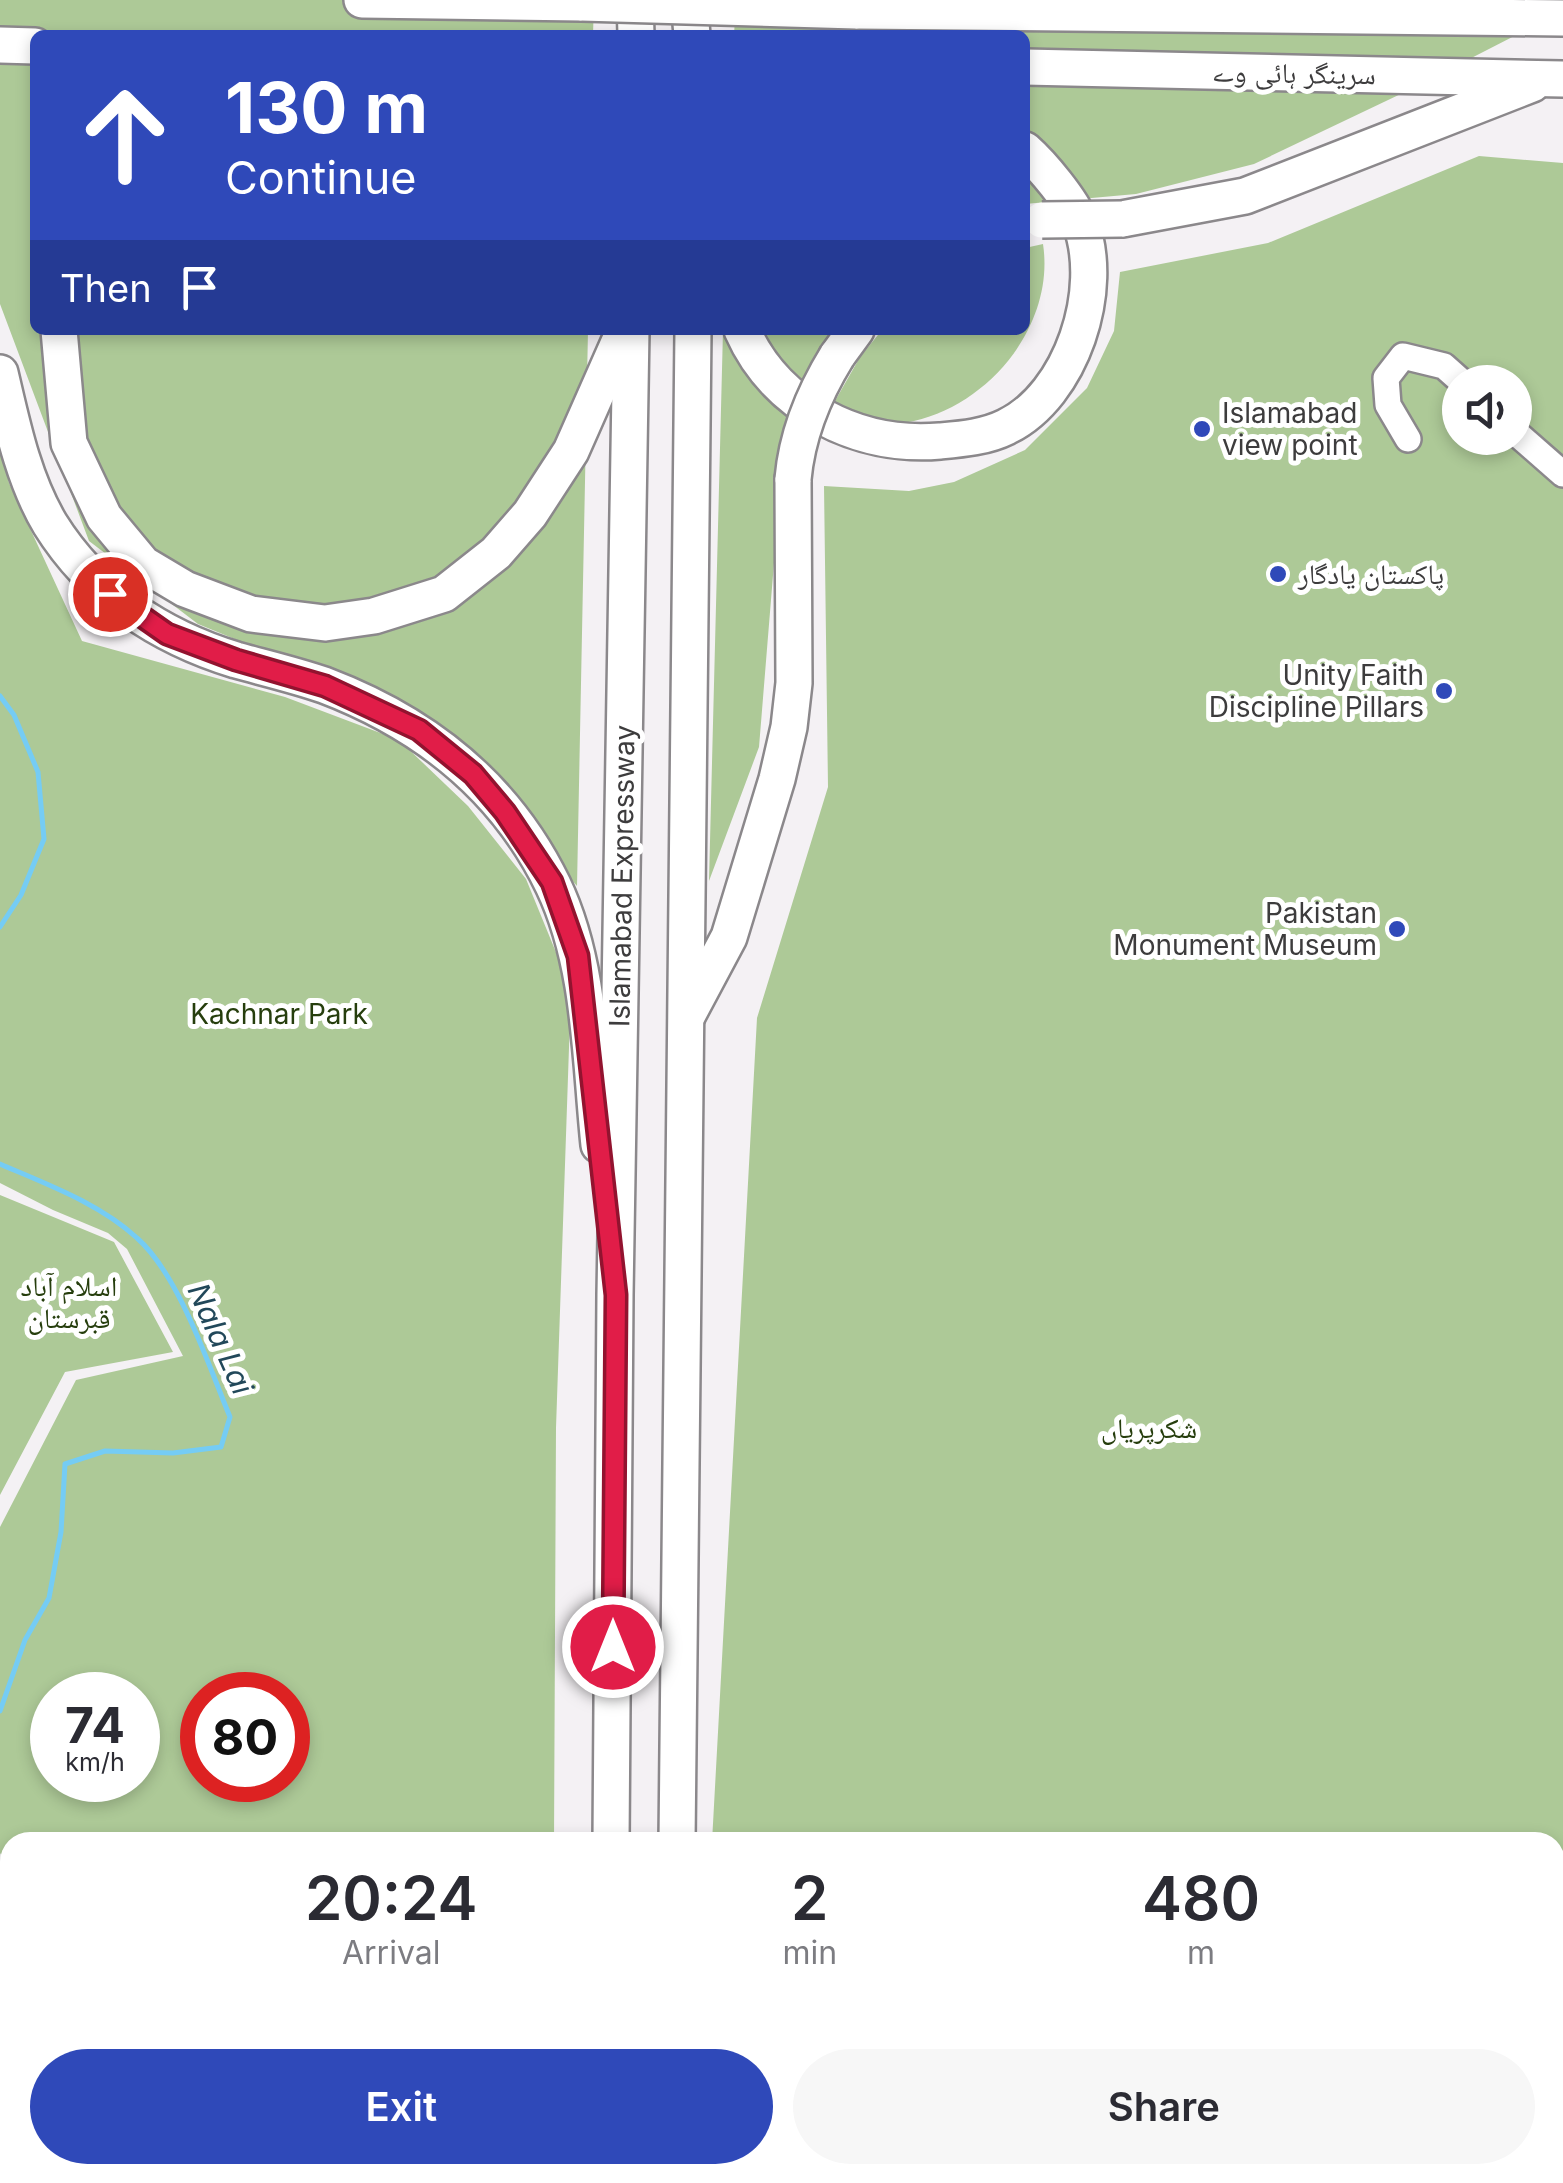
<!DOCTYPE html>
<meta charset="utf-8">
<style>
body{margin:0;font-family:Inter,"Noto Naskh Arabic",sans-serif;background:#f7f7f7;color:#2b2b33;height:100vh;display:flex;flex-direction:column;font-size:38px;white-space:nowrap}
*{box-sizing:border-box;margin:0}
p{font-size:32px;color:#7c7c81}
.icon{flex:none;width:55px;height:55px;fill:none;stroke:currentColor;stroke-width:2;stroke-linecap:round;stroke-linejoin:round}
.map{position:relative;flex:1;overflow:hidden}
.details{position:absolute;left:0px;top:1832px;width:1565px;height:352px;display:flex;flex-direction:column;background:#fff;border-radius:30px 30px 0 0;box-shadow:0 5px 15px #0003}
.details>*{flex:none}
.top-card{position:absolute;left:30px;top:30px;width:1000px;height:305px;border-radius:15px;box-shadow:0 5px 15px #0003;background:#2f49b9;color:#fff;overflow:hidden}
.fabs{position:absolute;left:1442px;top:365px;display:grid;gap:20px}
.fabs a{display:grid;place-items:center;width:90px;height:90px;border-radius:50%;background:#fff;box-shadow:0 5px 15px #0003;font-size:50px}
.speed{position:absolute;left:30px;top:1672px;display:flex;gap:20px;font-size:50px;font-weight:700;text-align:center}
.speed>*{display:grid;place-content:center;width:130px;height:130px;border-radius:50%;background:#fff;box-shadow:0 5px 15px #0003;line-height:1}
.speed small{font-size:25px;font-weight:400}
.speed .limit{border:15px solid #d22;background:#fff;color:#111}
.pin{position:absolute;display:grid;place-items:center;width:85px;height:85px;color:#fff;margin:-42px;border:5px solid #fff;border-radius:50%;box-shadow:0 2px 10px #0007}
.me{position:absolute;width:110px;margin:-55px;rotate:0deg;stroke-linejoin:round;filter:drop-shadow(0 0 8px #0008)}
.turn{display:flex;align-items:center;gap:35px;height:210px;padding:0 30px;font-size:45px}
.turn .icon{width:130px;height:130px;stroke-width:2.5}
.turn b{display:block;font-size:70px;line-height:85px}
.then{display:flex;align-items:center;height:95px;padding:0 30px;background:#0003;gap:20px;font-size:38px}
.eta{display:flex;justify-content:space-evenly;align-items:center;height:170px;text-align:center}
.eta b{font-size:60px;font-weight:600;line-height:70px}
.action{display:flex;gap:20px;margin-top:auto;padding:20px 30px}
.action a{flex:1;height:115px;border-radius:60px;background:#2f49b9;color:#fff;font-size:40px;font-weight:600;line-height:115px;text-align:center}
.action a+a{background:#f7f7f7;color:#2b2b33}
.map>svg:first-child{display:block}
.green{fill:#adc997;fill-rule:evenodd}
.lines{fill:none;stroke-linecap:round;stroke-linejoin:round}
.stream{stroke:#75ccf4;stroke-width:5}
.minor-casing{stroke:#8b888b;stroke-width:30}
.major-casing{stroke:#8b888b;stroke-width:35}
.highway-casing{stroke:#8b888b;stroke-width:40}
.minor{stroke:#fff;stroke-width:25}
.major{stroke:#fff;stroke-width:30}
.highway{stroke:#fff;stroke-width:35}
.highway-bridge-casing{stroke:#8b888b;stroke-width:40;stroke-linecap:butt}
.highway-bridge{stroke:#fff;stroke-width:35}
.route-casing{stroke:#92132f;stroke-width:25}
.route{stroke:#e11d48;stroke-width:18}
.poi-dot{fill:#2f49b9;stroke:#fff;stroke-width:4}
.labels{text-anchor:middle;stroke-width:10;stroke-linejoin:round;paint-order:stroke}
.street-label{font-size:28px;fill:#3d3c3d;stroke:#fff}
.poi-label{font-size:28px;fill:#3d3c3d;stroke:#fff;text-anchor:start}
.park-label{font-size:28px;fill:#263e0d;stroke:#fff}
.water-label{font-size:30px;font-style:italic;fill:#22485a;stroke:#fff}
</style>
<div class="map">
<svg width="1563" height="2183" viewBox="0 0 1563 2183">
<rect width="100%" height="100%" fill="#f4f1f4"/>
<g class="green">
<polygon points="0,0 594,0 593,35 35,35 35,330 588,330 577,886 428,718 198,624 89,541 0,304"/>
<polygon points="736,0 1563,0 1563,11 1407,91 1254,164 1136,194 1025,204 1025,35 734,35"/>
<path d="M1479,156L1563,163V2183H701V2175H1555V1842H712L757,1018L828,787L824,486L909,491L954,482L1025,450L1087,388L1114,331L1120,272L1268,243ZM1460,382H1515V438H1460Z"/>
<path d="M1043,244C1055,323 992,403 914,421C887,427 857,414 831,408L860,357L882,330H1025V248Z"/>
<polygon points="723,330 834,330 785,428 759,747 709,881"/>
<path d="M0,441L9,483L82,641L285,697L399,740L468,806L526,879L571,989L556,1428L554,1842H10V1868L0,1853V1527L76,1380L183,1356L127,1249L108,1233L53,1210L0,1183ZM52,1695H138V1780H52ZM202,1695H288V1780H202Z"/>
<polygon points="0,1195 114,1242 173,1352 65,1372 0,1495"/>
<polygon points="0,1885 10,1901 10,2012 0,2017"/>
<polygon points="10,2021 10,2175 552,2175 552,2183 0,2183 0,2028"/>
</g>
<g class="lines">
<g class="stream">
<polyline points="0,696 14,715 38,772 44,839 21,895 0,927"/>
<path d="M0,1164C46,1184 99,1203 137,1238C179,1275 208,1364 230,1417L221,1447L173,1453L105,1451L65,1464L61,1532L49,1598L25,1640L0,1711"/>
<polyline points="0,1867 10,1881"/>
<polyline points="0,2067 10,2066"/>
</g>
<defs>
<g id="minor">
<polyline points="1515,432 1563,474"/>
<polyline points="1408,439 1388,405 1386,378 1403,356 1444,366 1462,382"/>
</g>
<g id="major">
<polyline points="1555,1934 1563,1929"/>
<polyline points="1090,2183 1093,2175"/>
</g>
<g id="highway">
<polyline points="362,0 582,3"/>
<polyline points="635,0 636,35"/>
<polyline points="689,0 692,35"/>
<polyline points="856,11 1563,18"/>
<polyline points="0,45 35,46"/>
<polyline points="1025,67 1563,79"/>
<polyline points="1122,219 1245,196 1532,84"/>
<polyline points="59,330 69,443 104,517 143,564 185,589 251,614 325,623 374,616 444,594 496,553 530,514 571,451 624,331"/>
<path d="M742,330C776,407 858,448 940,441C962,439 986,437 1006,427C1072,395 1106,289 1080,222C1072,201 1042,165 1025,150"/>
<polyline points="837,356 856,330"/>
<path d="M0,373C12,424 23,479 50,524C93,593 160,637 236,660C265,668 295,675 324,685C424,723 505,786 553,885C591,964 590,1059 599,1145"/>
<polyline points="688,1014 729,937 777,779 789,727 794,683 793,479"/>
<polyline points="611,1842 615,1295 631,330"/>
<polyline points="677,1842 693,330"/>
<polyline points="605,2183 605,2175"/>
<polyline points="670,2183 670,2175"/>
</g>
</defs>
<use href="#minor" class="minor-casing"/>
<use href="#major" class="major-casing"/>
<use href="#highway" class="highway-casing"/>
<use href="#minor" class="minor"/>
<use href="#major" class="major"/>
<use href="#highway" class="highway"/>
<defs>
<g id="highway-bridge">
<polyline points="582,3 856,11"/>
<polyline points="1042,220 1122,219"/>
<path d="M793,479C797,434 813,395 837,356"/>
</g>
</defs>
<use href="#highway-bridge" class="highway-bridge-casing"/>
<use href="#highway-bridge" class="highway-bridge"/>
</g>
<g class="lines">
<defs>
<polyline id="route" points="110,594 167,634 236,660 325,686 419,730 473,774 505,812 552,882 578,956 616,1295 613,1647"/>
</defs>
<use href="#route" class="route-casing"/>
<use href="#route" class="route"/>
</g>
<g class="poi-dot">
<circle cx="1202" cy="429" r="10"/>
<circle cx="1278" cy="574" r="10"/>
<circle cx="1444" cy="691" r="10"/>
<circle cx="1397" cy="929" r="10"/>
</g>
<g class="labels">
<g class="street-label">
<text transform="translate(1294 73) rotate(1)" y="10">سرینگر ہائی وے</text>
<text transform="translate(622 876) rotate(-89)" y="10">Islamabad Expressway</text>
</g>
<g class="poi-label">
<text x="1222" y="423">Islamabad<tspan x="1222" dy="32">view point</tspan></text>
<text x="1298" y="584">پاکستان یادگار</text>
<text x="1424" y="685" text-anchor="end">Unity Faith<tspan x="1424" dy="32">Discipline Pillars</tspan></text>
<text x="1377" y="923" text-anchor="end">Pakistan<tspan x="1377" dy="32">Monument Museum</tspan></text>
</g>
<g class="park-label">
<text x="279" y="1024">Kachnar Park</text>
<text x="69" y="1296">اسلام آباد<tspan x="69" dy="32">قبرستان</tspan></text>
<text x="1149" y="1438">شکرپریاں</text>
</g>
<g class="water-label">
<text transform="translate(220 1339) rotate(66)" y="10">Nala Lai</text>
</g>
</g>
</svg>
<div class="fabs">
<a><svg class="icon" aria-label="sound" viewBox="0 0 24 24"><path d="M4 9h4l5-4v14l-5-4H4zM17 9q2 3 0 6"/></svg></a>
</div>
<div class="speed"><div>74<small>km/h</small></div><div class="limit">80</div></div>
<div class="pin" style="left:110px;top:594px;background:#d93025"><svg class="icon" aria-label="arrive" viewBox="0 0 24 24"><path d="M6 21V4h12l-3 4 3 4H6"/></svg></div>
<svg class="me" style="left:613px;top:1647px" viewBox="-20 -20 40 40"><circle r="17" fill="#e11d48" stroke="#fff" stroke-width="3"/><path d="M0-11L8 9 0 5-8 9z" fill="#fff"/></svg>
<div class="top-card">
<div class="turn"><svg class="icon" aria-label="ahead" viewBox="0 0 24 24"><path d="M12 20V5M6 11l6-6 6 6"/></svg><div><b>130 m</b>Continue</div></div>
<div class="then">Then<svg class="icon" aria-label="arrive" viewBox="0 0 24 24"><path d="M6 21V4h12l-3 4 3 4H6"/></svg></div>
</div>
<section class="details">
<div class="eta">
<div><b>20:24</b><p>Arrival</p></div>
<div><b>2</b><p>min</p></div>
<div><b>480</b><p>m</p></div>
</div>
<div class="action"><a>Exit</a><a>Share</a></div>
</section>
</div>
